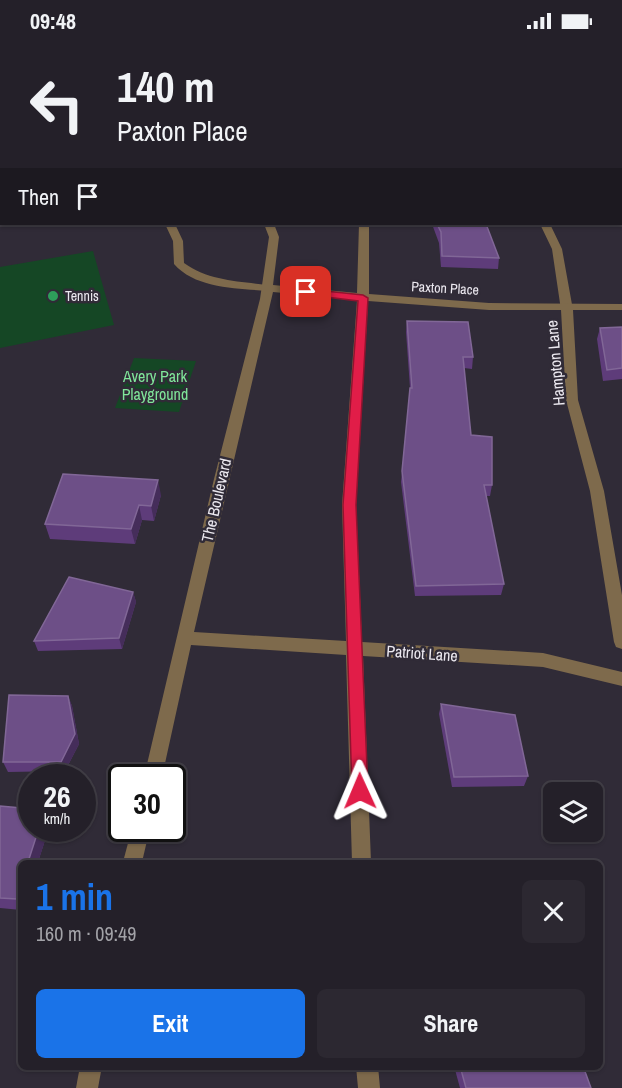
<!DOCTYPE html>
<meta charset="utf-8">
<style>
body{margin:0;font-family:"Archivo Narrow",sans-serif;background:#2c2831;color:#f1f3f6;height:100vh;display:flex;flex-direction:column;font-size:22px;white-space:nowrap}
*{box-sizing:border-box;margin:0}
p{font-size:20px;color:#a3a3a8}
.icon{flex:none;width:33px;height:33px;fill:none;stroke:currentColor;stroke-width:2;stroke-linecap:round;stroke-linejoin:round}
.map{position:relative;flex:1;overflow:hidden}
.sheet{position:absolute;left:18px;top:818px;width:585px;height:210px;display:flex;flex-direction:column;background:#242029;border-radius:9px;box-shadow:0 2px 4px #0004,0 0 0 2px #413e46}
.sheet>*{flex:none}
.banner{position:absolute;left:0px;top:0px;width:622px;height:183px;box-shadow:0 2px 4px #0004,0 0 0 2px #413e46;background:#242029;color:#f1f3f6;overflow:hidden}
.buttons{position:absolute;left:543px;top:740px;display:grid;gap:12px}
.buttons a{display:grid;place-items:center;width:60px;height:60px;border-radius:9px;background:#242029;box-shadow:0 2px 4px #0004,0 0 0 2px #413e46;font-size:30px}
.speed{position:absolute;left:18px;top:722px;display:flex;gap:12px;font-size:30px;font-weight:700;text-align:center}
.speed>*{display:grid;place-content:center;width:78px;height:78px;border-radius:50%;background:#242029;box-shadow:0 2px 4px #0004,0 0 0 2px #413e46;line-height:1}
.speed small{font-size:15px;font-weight:400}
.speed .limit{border:3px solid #111;border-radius:9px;background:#fff;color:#111}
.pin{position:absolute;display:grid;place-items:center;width:51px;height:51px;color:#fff;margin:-26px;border-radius:12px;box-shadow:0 3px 9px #0006}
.me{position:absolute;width:66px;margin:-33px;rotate:359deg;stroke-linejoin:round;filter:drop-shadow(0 0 4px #0008)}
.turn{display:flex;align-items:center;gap:21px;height:126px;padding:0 18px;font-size:27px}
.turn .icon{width:78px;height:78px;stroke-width:2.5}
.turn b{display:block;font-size:42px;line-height:51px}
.then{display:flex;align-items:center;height:57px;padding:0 18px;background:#0003;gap:12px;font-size:22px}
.round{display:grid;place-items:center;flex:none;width:63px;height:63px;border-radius:9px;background:#2c2831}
.head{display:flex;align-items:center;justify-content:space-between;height:102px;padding:0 18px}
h1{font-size:36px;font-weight:700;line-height:45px;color:#1a73e8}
.primary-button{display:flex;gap:12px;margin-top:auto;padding:12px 18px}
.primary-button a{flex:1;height:69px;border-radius:9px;background:#1a73e8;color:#fff;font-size:24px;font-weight:700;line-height:69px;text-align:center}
.primary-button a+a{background:#2c2831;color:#f1f3f6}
.status{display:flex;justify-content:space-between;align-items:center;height:42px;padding:0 30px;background:#242029;direction:ltr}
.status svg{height:16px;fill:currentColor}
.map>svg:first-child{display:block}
.green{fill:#154725}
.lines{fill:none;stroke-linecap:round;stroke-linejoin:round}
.service{fill:#7e6a4c;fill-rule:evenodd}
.minor{fill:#7e6a4c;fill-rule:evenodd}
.wall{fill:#5e3c7a}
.shaded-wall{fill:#452d5a}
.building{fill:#6d4f87;stroke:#816797;stroke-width:1.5}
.route{fill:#e11d48;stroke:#92132f;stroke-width:1.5}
.leisure-dot{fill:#2e9e5b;stroke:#302b37;stroke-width:2}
.labels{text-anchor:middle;stroke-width:5;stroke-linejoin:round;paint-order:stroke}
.far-street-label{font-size:14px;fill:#ece9f0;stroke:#302b37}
.far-poi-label{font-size:14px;fill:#ece9f0;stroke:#302b37;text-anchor:start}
.street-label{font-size:16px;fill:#ece9f0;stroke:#302b37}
.park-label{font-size:16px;fill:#80e69a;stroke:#302b37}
</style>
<div class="status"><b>09:48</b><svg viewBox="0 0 49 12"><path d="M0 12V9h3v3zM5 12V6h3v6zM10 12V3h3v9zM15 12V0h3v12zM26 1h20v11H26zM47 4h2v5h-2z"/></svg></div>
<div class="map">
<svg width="622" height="1046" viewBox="0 0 622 1046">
<rect width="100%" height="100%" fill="#302b37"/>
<g class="green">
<polygon points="93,209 114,283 0,306 0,225"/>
<polygon points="134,316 196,319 179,370 115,366"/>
</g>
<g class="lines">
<g class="service">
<polygon points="331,0 339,0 341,2 332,2"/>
<path d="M165,182H175L183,199L184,221C209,239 238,239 267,243L273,246L267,249C237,246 196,247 174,222L173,199Z"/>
<polygon points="540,182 550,182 562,207 573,268 578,358 604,449 622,553 622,607 616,605 614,600 590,449 566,358 561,268 552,207"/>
</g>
<g class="minor">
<polygon points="285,0 294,0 283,2"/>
<rect x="0" y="25" width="2" height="4"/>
<rect x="621" y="36" width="1" height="6"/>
<polygon points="621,66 622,67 622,73 621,72"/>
<polygon points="2,77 2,83 0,84 0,78"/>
<path d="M264,182H274L279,195L273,243L357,251L359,182H369V252L489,261L622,262V268H489L368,259L356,463L362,600L543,611L622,630V644L543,625L363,614L371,820H352L346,613L191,603L162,735H144L214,437L260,257L269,195ZM273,250L357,258L342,463L346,599L194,590Z"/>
<polygon points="132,786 150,786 142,820 123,820"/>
<polygon points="80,1024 102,1024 98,1046 76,1046"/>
<polygon points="356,1024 378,1024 380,1046 358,1046"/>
</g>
</g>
<g class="wall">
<polygon points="439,0 511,0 516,2 441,2"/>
<polygon points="521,0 574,0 576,2 523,2"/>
<polygon points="432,182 486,182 499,216 498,227 441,225 439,201"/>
<polygon points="407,279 473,315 472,327 464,326 471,393 492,443 490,454 486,454 504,542 501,553 415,554 401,440 410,346 406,290"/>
<polygon points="622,285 622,337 603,339 597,297 600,286"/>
<polygon points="161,453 154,479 142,478 135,502 50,497 45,482"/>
<polygon points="133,550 136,560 122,607 38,609 34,599"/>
<polygon points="68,654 72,664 79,702 65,729 8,730 3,720"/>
<polygon points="441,662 528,734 524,744 452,745 439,672"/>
<polygon points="0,764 49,786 38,820 21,820 21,868 0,866"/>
<polygon points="454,1024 583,1024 591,1046 460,1046"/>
</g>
<g class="shaded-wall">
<polygon points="158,438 161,453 154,479 151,464"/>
<polygon points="139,463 142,478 135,502 131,487"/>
<polygon points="133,550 136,560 122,607 119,596"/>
<polygon points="68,654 72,664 79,702 65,729 61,720"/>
<polygon points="39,786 49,786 38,820 28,820"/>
<polygon points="21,844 21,863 17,857"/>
</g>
<g class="building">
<polygon points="451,0 511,0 516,2 453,2"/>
<polygon points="533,0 574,0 576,2 535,2"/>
<polygon points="437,182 486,182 499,216 442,214 441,190"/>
<polygon points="407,279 468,280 473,315 463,315 471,393 492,395 492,443 484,443 504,542 416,544 402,429 410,346 412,346"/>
<polygon points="622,285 622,326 607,328 600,286"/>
<polygon points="63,432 158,438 151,464 139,463 131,487 45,482"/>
<polygon points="69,535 133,550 119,596 34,599"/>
<polygon points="9,653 68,654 75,692 61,720 3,720"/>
<polygon points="441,662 515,673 528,734 454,735"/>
<polygon points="0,764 32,767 32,786 39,786 28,820 21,820 21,844 17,857 0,856"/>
<polygon points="543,819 543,820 522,820"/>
<polygon points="460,1024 583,1024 591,1046 466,1046"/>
</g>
<polygon class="route" points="306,247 363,253 368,256 356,463 368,749 366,754 360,757 354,754 352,749 343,463 358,259 302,252 302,248"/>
<circle class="leisure-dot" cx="53" cy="254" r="6"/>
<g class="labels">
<g class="far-street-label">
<text transform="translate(445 246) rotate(3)" y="5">Paxton Place</text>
</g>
<g class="far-poi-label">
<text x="65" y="259">Tennis</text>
</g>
<g class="street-label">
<text transform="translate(555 321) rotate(-95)" y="6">Hampton Lane</text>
<text transform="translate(216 458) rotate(-77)" y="6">The Boulevard</text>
<text transform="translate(422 611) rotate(4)" y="6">Patriot Lane</text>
</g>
<g class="park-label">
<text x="155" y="340">Avery Park<tspan x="155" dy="18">Playground</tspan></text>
</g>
</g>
</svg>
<div class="buttons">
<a><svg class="icon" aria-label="layers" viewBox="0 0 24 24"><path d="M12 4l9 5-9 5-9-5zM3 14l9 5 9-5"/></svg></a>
</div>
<div class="speed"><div>26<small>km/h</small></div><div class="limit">30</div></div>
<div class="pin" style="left:306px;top:250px;background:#d93025"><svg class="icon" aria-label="arrive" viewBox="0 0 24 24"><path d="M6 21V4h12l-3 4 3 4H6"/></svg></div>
<svg class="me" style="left:360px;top:749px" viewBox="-20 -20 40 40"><path d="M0-17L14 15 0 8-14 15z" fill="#e11d48" stroke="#fff" stroke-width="4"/></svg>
<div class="banner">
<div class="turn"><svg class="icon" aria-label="left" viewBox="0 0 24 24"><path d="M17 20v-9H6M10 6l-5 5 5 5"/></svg><div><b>140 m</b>Paxton Place</div></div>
<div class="then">Then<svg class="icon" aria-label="arrive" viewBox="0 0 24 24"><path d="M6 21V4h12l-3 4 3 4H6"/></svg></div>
</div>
<section class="sheet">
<div class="head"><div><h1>1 min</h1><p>160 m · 09:49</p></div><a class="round"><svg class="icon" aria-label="close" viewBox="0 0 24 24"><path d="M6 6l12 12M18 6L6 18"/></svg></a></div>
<div class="primary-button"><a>Exit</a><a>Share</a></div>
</section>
</div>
